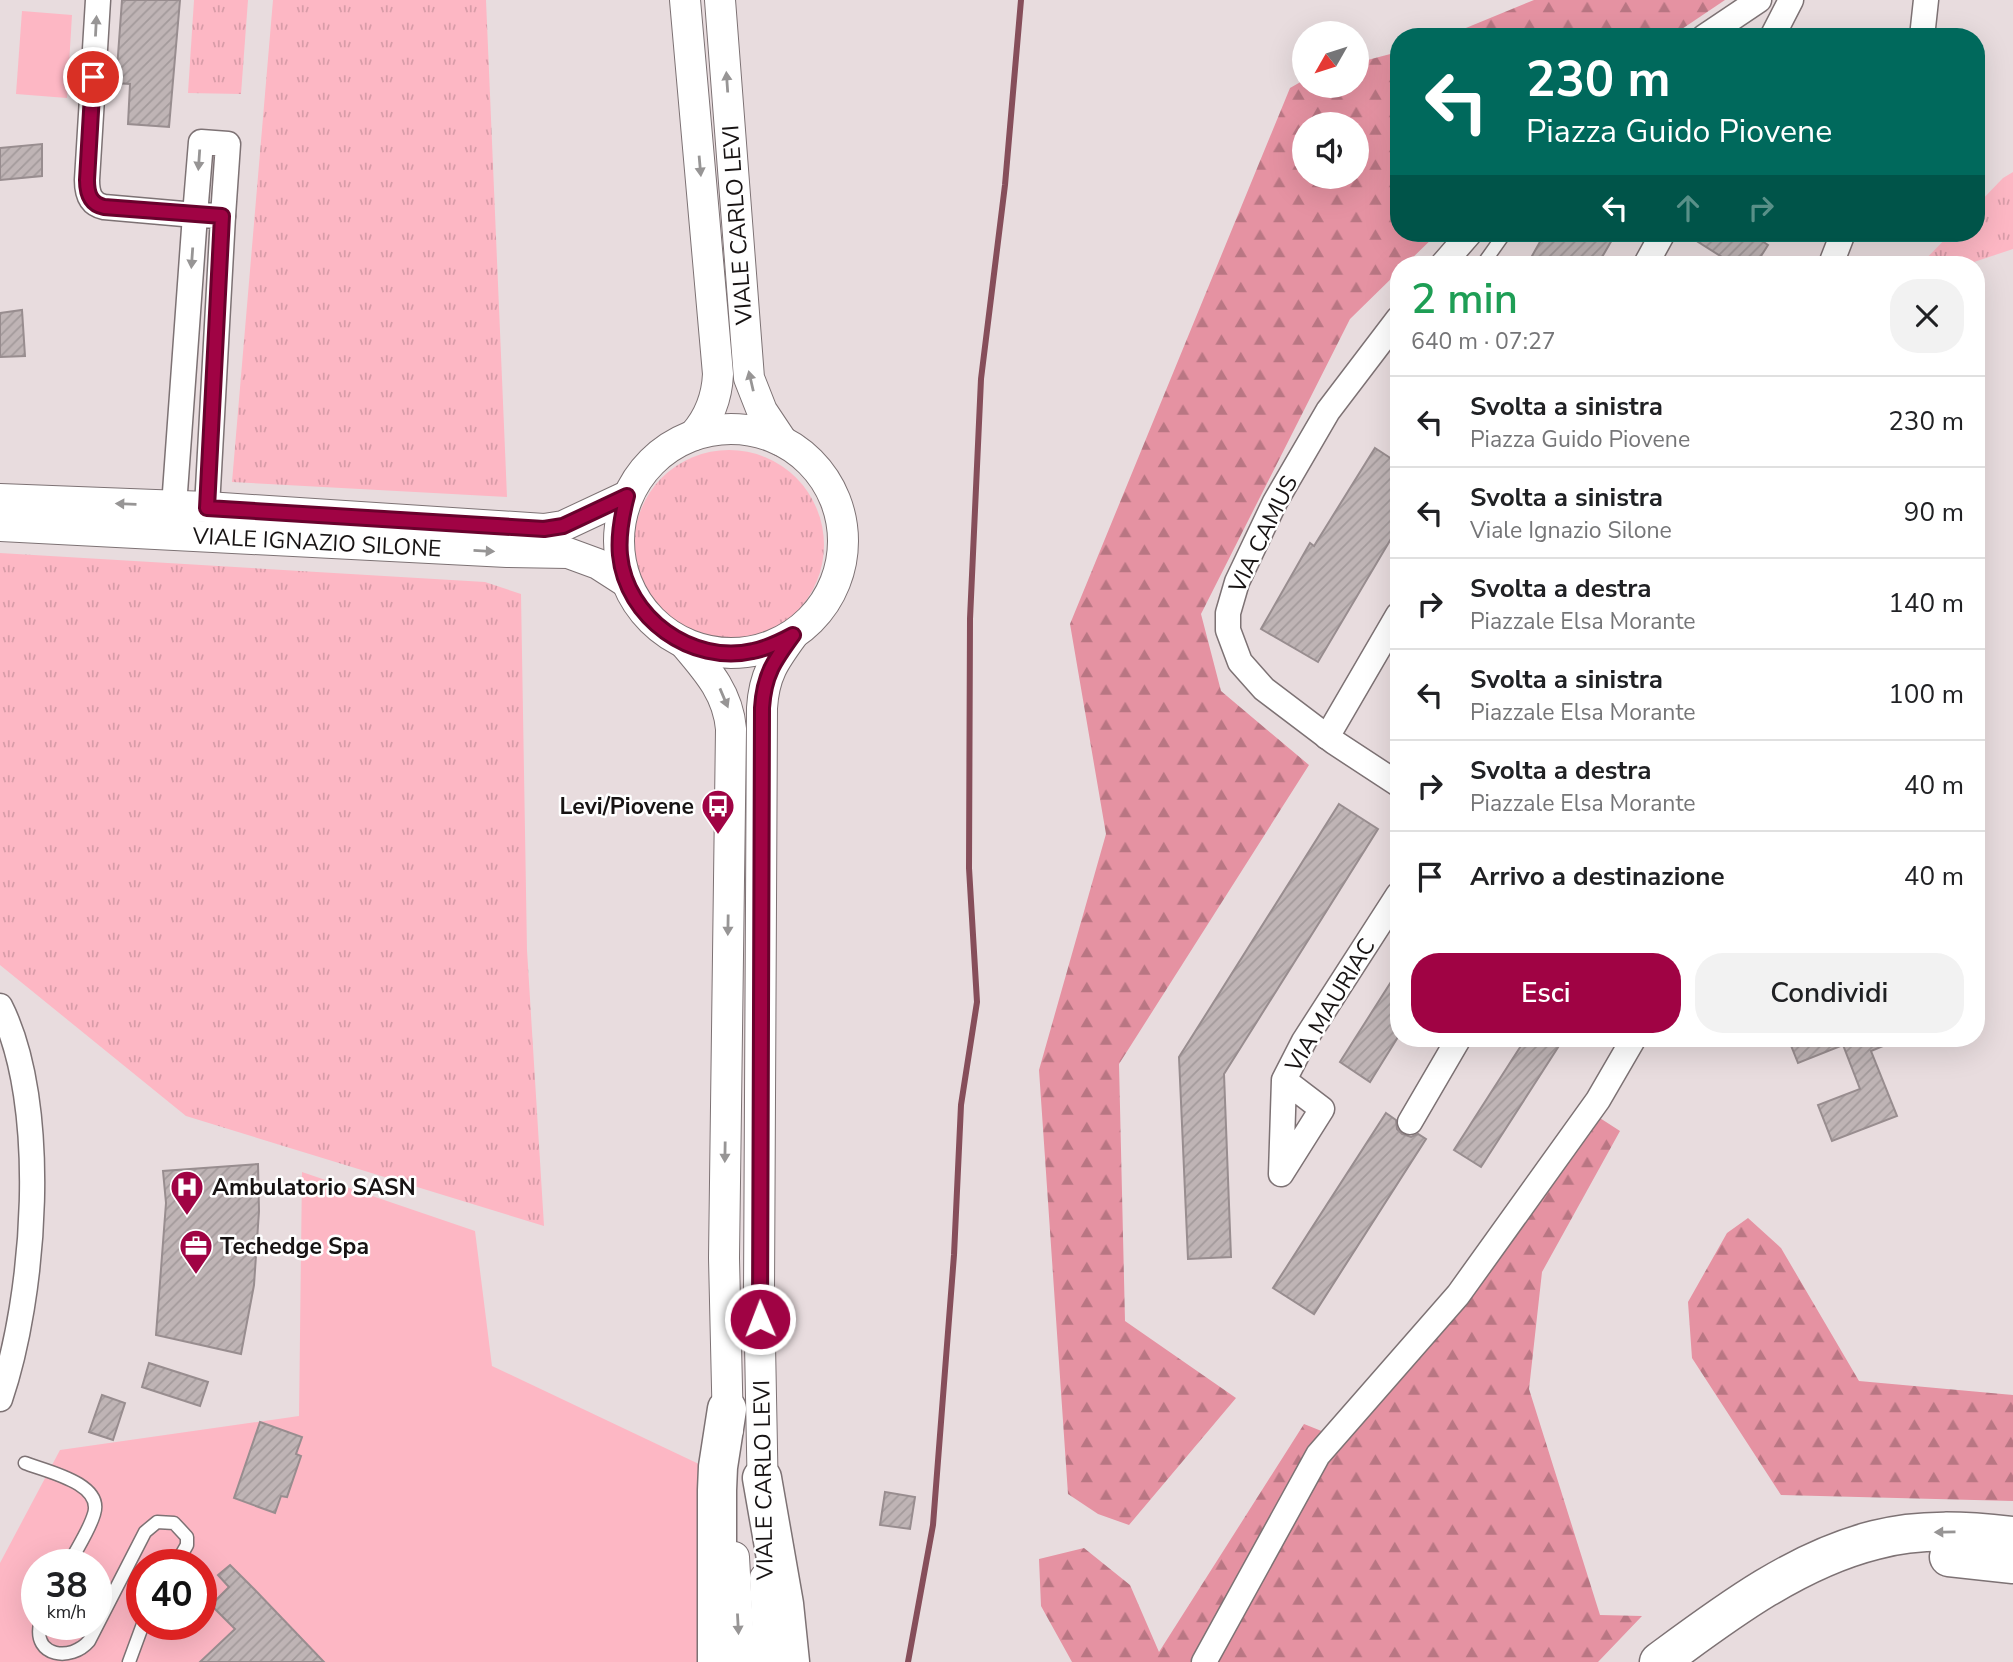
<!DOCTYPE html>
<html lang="it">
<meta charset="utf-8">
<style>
body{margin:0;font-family:"Nunito Sans",sans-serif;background:#f2f2f2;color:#202124;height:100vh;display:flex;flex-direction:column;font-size:26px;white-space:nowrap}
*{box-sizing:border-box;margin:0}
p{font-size:23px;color:#757577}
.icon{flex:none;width:38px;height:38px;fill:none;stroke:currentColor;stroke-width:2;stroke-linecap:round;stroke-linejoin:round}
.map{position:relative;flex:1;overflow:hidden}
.details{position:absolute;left:1390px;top:256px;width:595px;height:791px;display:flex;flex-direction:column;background:#fff;border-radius:28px;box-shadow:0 7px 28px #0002}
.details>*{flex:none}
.banner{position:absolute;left:1390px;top:28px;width:595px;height:214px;border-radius:28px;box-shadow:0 7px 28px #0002;background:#00695c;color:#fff;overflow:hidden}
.needle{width:46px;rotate:231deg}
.fabs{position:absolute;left:1292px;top:21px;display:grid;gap:14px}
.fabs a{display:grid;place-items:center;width:77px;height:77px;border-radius:50%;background:#fff;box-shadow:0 7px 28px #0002;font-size:35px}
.speed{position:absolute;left:21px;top:1549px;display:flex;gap:14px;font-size:35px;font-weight:700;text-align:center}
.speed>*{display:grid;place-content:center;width:91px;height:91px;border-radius:50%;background:#fff;box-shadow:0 7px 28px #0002;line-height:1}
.speed small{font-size:18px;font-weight:400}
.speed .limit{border:10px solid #d22;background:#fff;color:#111}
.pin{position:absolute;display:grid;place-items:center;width:60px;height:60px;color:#fff;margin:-30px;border:4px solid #fff;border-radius:50%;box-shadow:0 2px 7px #0007}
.me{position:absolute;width:77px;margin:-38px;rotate:359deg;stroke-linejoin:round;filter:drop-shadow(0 0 5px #0008)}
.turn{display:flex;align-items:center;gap:24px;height:147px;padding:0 21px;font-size:32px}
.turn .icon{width:91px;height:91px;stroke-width:2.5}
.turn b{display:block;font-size:49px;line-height:60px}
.lanes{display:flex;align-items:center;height:66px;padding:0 21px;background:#0003;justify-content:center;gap:35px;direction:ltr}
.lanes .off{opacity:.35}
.round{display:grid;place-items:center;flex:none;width:74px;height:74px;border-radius:28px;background:#f2f2f2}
.summary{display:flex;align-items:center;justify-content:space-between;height:119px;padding:0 21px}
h1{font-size:42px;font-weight:600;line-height:52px;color:#1e9e55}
.cta{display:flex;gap:14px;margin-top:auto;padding:14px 21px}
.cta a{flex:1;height:80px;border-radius:28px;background:#a00344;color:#fff;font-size:28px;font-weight:600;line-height:80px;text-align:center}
.cta a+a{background:#f2f2f2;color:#202124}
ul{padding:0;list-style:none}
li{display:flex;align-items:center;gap:21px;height:91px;padding:0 21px;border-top:2px solid #e0e0e0}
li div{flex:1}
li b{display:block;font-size:26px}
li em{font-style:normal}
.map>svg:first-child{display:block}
.grass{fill:url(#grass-tufts)}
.forest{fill:url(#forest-firs);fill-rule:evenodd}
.pitch{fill:#fdb7c4;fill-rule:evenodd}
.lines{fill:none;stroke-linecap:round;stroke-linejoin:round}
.stream{stroke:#864e5a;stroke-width:6}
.building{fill:url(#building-hatch);stroke:#988d8f;stroke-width:2}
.service-casing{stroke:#7d7274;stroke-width:15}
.minor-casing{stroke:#7d7274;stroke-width:27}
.tertiary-casing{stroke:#7d7274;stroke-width:32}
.trunk-casing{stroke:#7d7274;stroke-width:41}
.service{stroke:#fff;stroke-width:12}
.minor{stroke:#fff;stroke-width:24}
.tertiary{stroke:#fff;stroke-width:30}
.trunk{stroke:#fff;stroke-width:38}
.oneway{fill:#979595}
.route-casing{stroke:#68022c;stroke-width:18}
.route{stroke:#a00344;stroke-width:12}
.labels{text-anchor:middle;stroke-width:5;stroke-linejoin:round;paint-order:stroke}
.street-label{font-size:23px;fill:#171313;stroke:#fff}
.poi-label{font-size:23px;font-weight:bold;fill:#171313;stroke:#fff;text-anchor:start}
</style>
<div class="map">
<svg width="2013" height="1662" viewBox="0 0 2013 1662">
<defs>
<pattern id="grass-tufts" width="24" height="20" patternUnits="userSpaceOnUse" patternTransform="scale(1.75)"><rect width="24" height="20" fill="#fdb7c4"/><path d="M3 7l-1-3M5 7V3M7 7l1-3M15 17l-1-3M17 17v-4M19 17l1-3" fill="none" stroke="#d89ca8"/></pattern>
<pattern id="forest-firs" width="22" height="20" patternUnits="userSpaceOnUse" patternTransform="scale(1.75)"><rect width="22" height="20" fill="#e592a2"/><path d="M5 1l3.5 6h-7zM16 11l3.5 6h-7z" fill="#b97683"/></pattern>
<pattern id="building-hatch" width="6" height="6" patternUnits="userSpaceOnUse" patternTransform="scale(1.75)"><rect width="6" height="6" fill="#bfb4b5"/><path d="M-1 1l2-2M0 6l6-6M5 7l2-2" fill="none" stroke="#a39a9b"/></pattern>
</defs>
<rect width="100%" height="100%" fill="#e8dcde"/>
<g class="grass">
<polygon points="194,0 248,0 241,94 188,93"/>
<polygon points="273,0 486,0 507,497 232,482"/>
<polygon points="2013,172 2013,249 1968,264 1921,264 1951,233 1976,233 1976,206 2003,178"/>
<circle cx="729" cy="545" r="95"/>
<polygon points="0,553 485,582 521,594 527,950 544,1226 186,1116 0,965"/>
</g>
<g class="forest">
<polygon points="1534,0 1725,0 1670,37 1444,37"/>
<path d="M1398,52V233H1438L1406,264H1398V272L1350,319L1201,614L1221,691L1309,765L1119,1064L1125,1321L1236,1398L1129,1525L1098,1514L1068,1494L1039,1070L1106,834L1070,624L1290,88L1304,80V86H1356V63ZM1304,124H1356V177H1304Z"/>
<polygon points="1589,1111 1620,1131 1542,1272 1529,1389 1600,1615 1642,1616 1598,1662 1072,1662 1041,1606 1039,1559 1084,1548 1130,1585 1159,1652 1304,1424 1334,1436"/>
<polygon points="1748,1218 1781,1248 1859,1381 2013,1395 2013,1501 1781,1495 1692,1358 1688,1302 1727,1233"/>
</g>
<g class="pitch">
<polygon points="22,11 72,15 67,98 16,94"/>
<path d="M302,1172L475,1231L492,1366L701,1465L706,1662H0V1563L60,1450L299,1416ZM37,1564H96V1624H37ZM142,1564H201V1624H142Z"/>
</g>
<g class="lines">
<polyline class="stream" points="908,1662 933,1525 954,1255 961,1105 977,1002 969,868 970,619 981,379 1005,185 1021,0"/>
</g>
<g class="building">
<polygon points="122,0 180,0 169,127 128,124 130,84 116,83"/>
<polygon points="42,144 42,176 0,180 0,148"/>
<polygon points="1545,233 1616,233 1598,264 1545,264 1532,256"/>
<polygon points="1684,233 1750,233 1768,245 1756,264 1733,264"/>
<polygon points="22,310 25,356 0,357 0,313"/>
<polygon points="1375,448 1398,463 1398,527 1318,662 1261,629 1310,543 1314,546"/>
<polygon points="1339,804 1378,829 1224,1074 1231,1257 1188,1259 1179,1057"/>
<polygon points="1398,971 1398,1037 1370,1082 1340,1062"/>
<polygon points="1526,1038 1564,1038 1481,1167 1454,1150"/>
<polygon points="1788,1038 1902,1038 1871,1051 1897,1116 1832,1141 1818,1105 1860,1089 1843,1045 1798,1063"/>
<polygon points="1386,1113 1396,1120 1397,1129 1402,1134 1411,1137 1418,1134 1426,1139 1314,1314 1273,1288"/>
<polygon points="258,1164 259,1211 254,1285 241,1354 156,1335 166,1203 163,1171"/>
<polygon points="149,1363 208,1382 200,1406 142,1387"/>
<polygon points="102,1395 125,1403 113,1440 89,1432"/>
<polygon points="260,1422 302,1437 296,1454 301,1456 287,1497 281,1496 275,1513 234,1498"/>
<polygon points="885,1492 915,1497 910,1529 880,1525"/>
<polygon points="230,1565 256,1591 324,1662 200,1662 235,1629 211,1605 229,1587 218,1575"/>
</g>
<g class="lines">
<defs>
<g id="service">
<polyline points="1483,264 1505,233"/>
<path d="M25,1463C45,1471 104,1483 94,1514C89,1531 77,1548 69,1564"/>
<path d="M40,1624C33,1657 71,1662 89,1641L145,1532L157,1522L174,1523L187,1537V1545L176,1564"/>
<polyline points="129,1662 143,1624"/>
</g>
<g id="minor">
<path d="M98,0L87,180C87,193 90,204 104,207L195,215L201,142L228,144L223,216"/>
<polyline points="1704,37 1759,0"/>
<polyline points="1772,37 1791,0"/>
<polyline points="1922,37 1926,0"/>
<polyline points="1443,264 1470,233"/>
<polyline points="1646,264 1663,233"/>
<polyline points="1831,264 1843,233"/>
<polyline points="1398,319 1328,411 1275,502 1237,582 1228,613 1228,630 1240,662 1264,689 1334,742 1398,784"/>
<polyline points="174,506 195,215 223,216 207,507"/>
<polyline points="1327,737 1398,615"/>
<path d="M0,1006C50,1104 35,1297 0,1399"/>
<polyline points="1284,1080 1322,1109 1281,1174 1284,1080 1304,1041 1398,895"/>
<polyline points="1410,1122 1459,1038"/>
<polyline points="1204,1662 1318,1455 1458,1295 1598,1100 1634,1038"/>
</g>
<g id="tertiary">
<path d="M685,0L718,374C717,397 709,418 694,435"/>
<polyline points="720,0 749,378 762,411 782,441"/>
<circle cx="731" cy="541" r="112"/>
<polyline points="0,499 207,507 544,529 563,526 627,496"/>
<polyline points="0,526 507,552 568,553 598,564 626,582"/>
<path d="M684,643C707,670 728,693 731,729L724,1258L728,1430"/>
<path d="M763,1501L759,1292L762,708C764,675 774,661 793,635"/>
<polyline points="734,1557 740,1662"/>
<polyline points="765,1578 769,1662"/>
</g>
<g id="trunk">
<polyline points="762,1478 784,1604 790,1662"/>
<polyline points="1949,1557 2013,1564"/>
<polyline points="717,1662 717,1490 718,1467 727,1409"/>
<path d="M1659,1662C1724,1614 1795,1560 1875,1540C1920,1528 1968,1531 2013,1536"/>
</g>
</defs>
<use href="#service" class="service-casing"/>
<use href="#minor" class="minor-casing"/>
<use href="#tertiary" class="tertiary-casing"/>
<use href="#trunk" class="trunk-casing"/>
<use href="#service" class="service"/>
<use href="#minor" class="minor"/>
<use href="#tertiary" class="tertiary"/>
<use href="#trunk" class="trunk"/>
</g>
<defs><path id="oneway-solid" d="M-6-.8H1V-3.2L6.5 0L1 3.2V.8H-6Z" transform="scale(1.75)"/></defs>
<g class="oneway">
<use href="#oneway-solid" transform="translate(96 26) rotate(-87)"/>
<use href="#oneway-solid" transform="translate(727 82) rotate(-94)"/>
<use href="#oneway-solid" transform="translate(199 160) rotate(94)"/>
<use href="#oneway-solid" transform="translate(700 166) rotate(85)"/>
<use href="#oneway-solid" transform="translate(192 258) rotate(94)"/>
<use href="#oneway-solid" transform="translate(751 381) rotate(-103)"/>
<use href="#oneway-solid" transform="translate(126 504) rotate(-178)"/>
<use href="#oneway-solid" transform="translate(484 551) rotate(3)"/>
<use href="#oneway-solid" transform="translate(724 698) rotate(67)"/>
<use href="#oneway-solid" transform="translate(728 925) rotate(91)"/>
<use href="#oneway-solid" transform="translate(725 1152) rotate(91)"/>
<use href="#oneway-solid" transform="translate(1945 1532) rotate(179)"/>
<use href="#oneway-solid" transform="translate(738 1624) rotate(87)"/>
</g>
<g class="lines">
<defs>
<path id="route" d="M93,77L87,180C87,193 90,204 104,207L222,216L207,508L544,529L563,526L627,496C622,515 618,534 620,555C626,618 692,665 753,651C768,648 780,642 793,635C774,661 764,675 762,708L760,1319"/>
</defs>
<use href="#route" class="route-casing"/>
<use href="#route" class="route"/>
</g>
<defs>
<symbol id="bus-pin" viewBox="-11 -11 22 30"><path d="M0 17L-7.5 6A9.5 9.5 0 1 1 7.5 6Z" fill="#a00344" stroke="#fff"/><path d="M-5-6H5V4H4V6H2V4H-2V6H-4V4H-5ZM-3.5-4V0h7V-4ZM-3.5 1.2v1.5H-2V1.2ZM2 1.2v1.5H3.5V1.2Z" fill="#fff"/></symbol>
<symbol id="hospital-pin" viewBox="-11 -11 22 30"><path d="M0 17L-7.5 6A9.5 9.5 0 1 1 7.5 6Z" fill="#a00344" stroke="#fff"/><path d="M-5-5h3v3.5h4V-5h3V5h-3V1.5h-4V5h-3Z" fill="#fff"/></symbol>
<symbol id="office-pin" viewBox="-11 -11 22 30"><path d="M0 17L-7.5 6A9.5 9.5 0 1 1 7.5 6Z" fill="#a00344" stroke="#fff"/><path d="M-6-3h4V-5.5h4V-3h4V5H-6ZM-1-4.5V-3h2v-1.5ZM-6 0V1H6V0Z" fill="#fff"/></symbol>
</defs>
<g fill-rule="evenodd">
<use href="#bus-pin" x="699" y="787" width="38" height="52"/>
<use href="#hospital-pin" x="168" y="1168" width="38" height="52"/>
<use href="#office-pin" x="177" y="1227" width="38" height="52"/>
</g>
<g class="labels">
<g class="street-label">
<text transform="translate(737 225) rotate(-94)" y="8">VIALE CARLO LEVI</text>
<text transform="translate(1263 534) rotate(-64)" y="8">VIA CAMUS</text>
<text transform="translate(317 542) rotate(3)" y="8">VIALE IGNAZIO SILONE</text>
<text transform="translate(1330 1005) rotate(-59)" y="8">VIA MAURIAC</text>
<text transform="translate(763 1480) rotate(-91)" y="8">VIALE CARLO LEVI</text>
</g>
<g class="poi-label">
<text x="694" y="814" text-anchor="end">Levi/Piovene</text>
<text x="212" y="1195">Ambulatorio SASN</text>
<text x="220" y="1254">Techedge Spa</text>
</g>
</g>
</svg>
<div class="fabs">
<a><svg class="needle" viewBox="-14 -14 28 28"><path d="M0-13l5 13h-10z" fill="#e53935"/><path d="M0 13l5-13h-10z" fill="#757577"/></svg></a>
<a><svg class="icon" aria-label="sound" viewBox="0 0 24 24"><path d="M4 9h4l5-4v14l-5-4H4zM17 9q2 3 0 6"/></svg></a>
</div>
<div class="speed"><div>38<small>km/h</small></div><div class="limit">40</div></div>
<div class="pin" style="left:93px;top:77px;background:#d93025"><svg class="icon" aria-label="arrive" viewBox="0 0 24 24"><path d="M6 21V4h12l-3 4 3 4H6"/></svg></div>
<svg class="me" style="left:760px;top:1319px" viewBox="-20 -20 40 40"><circle r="17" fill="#a00344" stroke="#fff" stroke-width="3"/><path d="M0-11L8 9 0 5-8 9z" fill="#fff"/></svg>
<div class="banner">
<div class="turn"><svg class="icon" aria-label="left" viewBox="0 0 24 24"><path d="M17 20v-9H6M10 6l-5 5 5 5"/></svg><div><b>230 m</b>Piazza Guido Piovene</div></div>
<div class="lanes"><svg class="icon" aria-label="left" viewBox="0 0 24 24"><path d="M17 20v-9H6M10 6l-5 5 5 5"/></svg><svg class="icon off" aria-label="ahead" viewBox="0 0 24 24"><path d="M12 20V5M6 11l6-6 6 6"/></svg><svg class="icon off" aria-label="right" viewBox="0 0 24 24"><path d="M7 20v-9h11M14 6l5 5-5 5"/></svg></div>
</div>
<section class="details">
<div class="summary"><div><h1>2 min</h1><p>640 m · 07:27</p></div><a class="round"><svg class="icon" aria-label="close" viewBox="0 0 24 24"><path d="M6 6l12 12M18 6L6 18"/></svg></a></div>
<ul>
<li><svg class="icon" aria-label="left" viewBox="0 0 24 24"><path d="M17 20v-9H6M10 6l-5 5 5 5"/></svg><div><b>Svolta a sinistra</b><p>Piazza Guido Piovene</p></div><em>230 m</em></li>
<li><svg class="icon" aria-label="left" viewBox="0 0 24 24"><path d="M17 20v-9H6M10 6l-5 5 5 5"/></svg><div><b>Svolta a sinistra</b><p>Viale Ignazio Silone</p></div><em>90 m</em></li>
<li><svg class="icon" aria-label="right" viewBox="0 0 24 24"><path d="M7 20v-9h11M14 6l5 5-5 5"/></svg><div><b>Svolta a destra</b><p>Piazzale Elsa Morante</p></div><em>140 m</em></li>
<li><svg class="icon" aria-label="left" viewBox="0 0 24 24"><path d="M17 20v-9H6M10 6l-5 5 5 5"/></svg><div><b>Svolta a sinistra</b><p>Piazzale Elsa Morante</p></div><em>100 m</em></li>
<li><svg class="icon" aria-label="right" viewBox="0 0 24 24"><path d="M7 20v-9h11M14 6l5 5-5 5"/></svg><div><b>Svolta a destra</b><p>Piazzale Elsa Morante</p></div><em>40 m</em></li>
<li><svg class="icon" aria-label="arrive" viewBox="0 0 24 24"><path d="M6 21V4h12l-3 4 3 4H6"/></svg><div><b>Arrivo a destinazione</b></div><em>40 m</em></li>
</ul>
<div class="cta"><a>Esci</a><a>Condividi</a></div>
</section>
</div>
